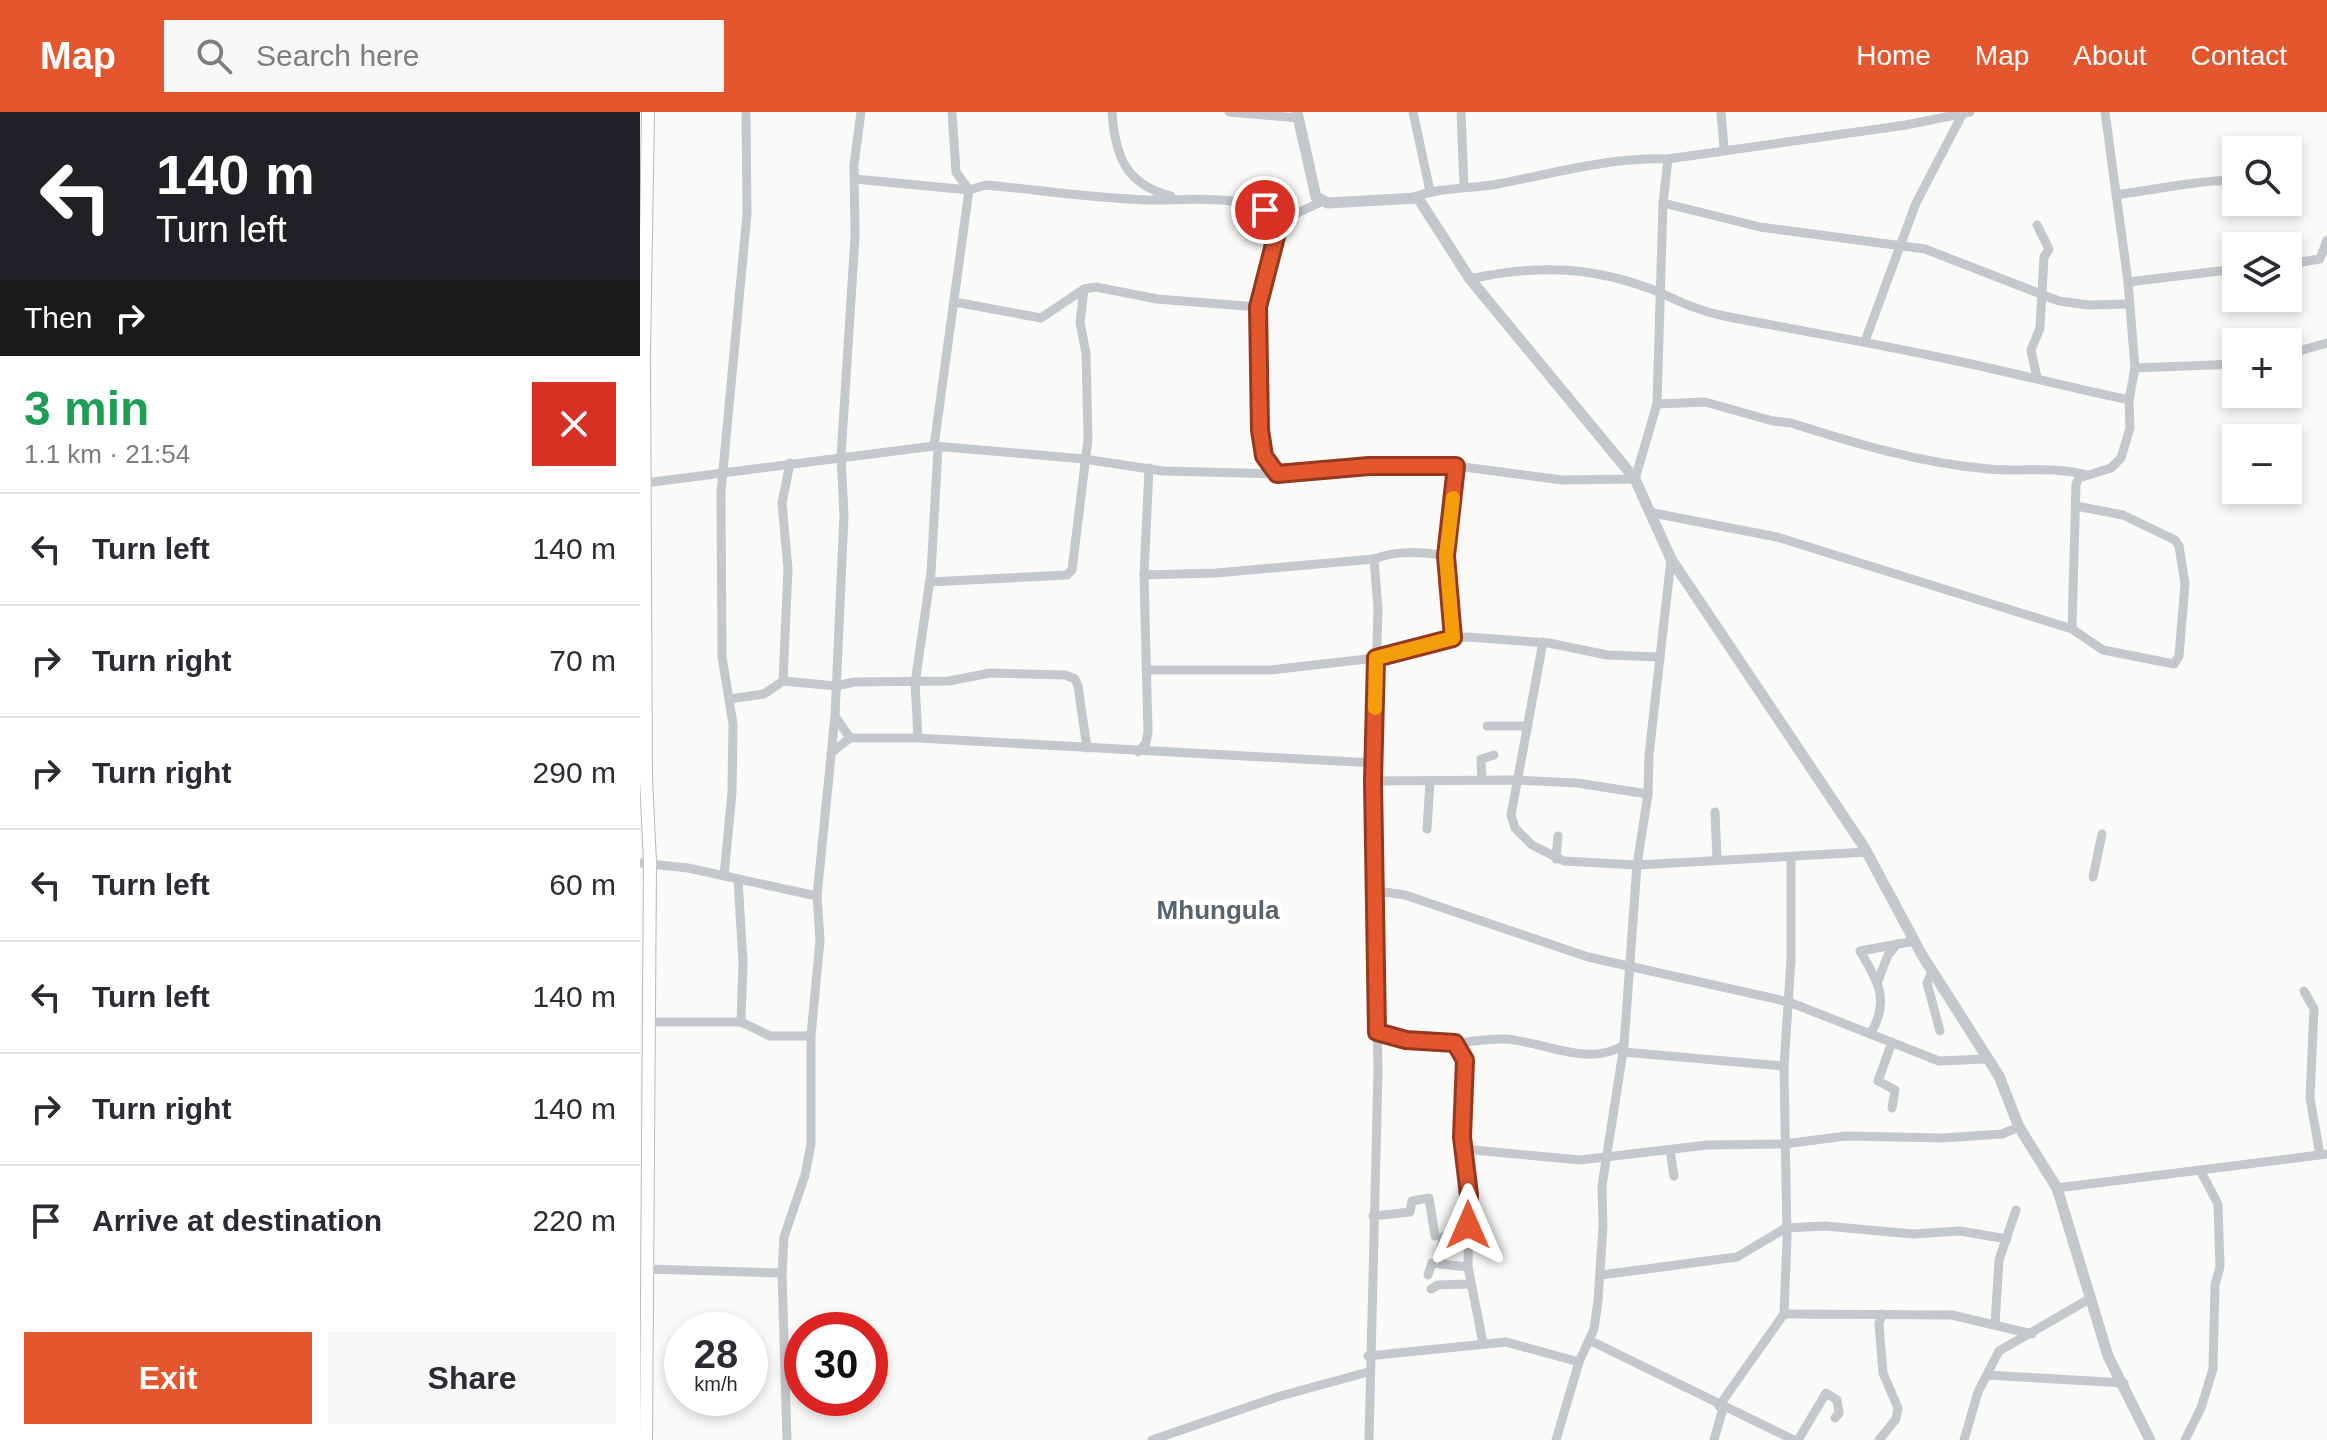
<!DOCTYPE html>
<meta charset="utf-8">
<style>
body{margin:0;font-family:Arial,sans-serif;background:#f7f7f7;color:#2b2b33;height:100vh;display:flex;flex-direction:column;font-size:30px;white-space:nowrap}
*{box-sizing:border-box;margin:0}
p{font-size:26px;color:#7c7c81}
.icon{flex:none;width:44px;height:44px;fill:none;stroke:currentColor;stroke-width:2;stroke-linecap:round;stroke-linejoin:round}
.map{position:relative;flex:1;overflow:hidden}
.sheet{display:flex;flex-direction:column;background:#fff;width:640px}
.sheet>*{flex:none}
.banner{background:#202124;color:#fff;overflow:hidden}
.fabs{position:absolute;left:1582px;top:24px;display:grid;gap:16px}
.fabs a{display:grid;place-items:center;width:80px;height:80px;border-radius:0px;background:#fff;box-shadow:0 4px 12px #0003;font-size:40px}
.speed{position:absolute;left:24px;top:1200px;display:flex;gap:16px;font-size:40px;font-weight:700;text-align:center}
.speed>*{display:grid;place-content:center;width:104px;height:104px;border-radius:50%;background:#fff;box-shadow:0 4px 12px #0003;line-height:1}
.speed small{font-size:20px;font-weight:400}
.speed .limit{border:12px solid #d22;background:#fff;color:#111}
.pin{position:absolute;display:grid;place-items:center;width:68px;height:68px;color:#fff;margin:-34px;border:4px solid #fff;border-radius:50%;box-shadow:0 2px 8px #0007}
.me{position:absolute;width:88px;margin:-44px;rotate:0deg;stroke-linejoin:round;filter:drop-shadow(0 0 6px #0008)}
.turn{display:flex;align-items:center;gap:28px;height:168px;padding:0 24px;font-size:36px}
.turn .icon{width:104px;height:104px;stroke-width:2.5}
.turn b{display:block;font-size:56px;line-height:68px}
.then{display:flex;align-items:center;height:76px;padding:0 24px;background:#0003;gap:16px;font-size:30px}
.round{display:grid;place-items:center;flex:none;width:84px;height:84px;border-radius:0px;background:#f7f7f7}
.headline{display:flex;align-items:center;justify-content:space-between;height:136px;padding:0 24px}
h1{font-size:48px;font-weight:700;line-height:60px;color:#1e9e55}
.primary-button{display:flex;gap:16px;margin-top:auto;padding:16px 24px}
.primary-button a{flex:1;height:92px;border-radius:0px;background:#e4572e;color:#fff;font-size:32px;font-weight:700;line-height:92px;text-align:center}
.primary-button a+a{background:#f7f7f7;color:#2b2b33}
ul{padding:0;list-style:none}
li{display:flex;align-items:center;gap:24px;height:112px;padding:0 24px;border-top:2px solid #e1e1e2}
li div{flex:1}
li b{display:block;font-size:30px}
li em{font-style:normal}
header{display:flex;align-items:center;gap:48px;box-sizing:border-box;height:112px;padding:0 40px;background:#e4572e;color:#fff}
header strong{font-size:38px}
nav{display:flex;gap:44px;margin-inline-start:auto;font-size:28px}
.search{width:560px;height:72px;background:#f7f7f7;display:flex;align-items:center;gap:20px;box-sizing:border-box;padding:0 28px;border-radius:0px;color:#7c7c81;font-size:30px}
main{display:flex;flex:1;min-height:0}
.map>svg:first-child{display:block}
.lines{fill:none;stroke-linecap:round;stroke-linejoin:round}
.secondary-casing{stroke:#b3babf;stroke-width:14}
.minor{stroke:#c3c8cc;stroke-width:9}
.tertiary{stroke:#c3c8cc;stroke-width:11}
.secondary{stroke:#fff;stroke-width:12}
.route-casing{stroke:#94391e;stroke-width:20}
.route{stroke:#e4572e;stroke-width:14}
.slow{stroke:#f59e0b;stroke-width:14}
.labels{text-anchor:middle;stroke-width:8;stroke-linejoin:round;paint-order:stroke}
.quarter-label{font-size:26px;font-weight:bold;fill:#57646e;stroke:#fff}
</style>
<header>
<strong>Map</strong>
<div class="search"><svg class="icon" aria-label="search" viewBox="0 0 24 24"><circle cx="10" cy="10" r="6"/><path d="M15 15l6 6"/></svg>Search here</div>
<nav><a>Home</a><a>Map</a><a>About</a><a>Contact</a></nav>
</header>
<main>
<section class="sheet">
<div class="banner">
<div class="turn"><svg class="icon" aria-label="left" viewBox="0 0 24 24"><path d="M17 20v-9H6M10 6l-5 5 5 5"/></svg><div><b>140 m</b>Turn left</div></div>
<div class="then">Then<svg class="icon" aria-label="right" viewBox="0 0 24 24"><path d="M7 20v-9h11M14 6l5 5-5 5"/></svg></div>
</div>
<div class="headline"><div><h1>3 min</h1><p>1.1 km · 21:54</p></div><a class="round" style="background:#d93025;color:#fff"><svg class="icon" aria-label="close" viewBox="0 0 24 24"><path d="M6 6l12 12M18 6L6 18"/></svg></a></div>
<ul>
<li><svg class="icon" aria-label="left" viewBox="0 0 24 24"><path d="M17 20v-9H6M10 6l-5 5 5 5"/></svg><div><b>Turn left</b></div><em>140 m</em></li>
<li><svg class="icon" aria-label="right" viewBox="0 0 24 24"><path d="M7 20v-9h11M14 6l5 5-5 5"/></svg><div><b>Turn right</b></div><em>70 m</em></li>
<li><svg class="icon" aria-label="right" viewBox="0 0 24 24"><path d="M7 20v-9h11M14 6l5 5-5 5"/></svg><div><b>Turn right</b></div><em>290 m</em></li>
<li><svg class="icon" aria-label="left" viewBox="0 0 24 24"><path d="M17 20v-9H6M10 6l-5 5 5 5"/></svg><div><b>Turn left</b></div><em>60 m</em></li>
<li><svg class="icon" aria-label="left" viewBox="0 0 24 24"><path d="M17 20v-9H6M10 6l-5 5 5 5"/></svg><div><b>Turn left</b></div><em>140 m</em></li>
<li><svg class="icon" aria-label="right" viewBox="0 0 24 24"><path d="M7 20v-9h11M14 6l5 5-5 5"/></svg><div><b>Turn right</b></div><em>140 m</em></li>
<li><svg class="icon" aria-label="arrive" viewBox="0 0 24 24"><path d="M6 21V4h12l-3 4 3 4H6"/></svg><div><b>Arrive at destination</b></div><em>220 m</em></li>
</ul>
<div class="primary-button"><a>Exit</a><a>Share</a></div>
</section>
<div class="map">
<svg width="1687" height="1328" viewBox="0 0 1687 1328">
<rect width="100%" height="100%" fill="#fafaf8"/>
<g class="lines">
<defs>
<polyline id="secondary" points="6,1328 10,750 6,667 4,243 8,0"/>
</defs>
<use href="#secondary" class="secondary-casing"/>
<g class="minor">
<polyline points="312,0 316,60 329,78"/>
<path d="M472,0C475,44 486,73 531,84"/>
<polyline points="589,0 658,6"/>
<polyline points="773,0 790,79"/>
<polyline points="821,0 824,75"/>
<polyline points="1081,0 1084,36"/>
<polyline points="215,67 329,78"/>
<path d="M1476,83C1518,77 1553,69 1596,68"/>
<path d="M774,85C801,75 830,77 858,72C915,61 970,45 1028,47L1266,13L1330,0"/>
<polyline points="1023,91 1120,115 1285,137 1419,189 1448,193 1489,192"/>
<polyline points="1648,152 1680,147 1687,128"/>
<path d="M830,167C897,152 956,154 1021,181C1042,191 1060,199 1084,204C1162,219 1239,232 1317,249C1374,261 1431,276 1489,288"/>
<polyline points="1488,170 1596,157"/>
<polyline points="315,190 401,206 444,177 456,175 517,187 618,195"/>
<polyline points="1225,229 1276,91 1322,3"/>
<polyline points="1648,242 1687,231"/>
<polyline points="1495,256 1596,252"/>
<polyline points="1397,266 1391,238 1400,216 1404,145 1409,137 1397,113"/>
<path d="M1017,292L1065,290L1133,309L1151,311C1217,332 1280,351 1349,357C1382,360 1415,354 1447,363"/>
<path d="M294,334L329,78L346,73C399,78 454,86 507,88C547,89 608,79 640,109"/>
<polyline points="637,362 624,344 620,318 618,195 640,109 681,90"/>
<polyline points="5,371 294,334 444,347 523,359 637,362 729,354 816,354 922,368 995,367 1017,292 1023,91 1028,47"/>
<polyline points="1013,401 1137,425 1432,517 1463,538 1534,552 1539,544 1545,472 1539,434 1535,428 1483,403 1436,394"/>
<path d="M504,463L576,461L734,447C757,438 782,440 806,444"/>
<polyline points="289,470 427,463 432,458 448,327 446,241 440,211 444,177"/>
<polyline points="1432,517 1436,372 1439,366 1471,356 1481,346 1490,316 1489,288 1495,256 1488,170 1465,0"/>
<polyline points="813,526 806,444 816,354"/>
<polyline points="903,530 871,703 875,716 892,733 924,749 997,753 1227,740"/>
<polyline points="506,558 630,558 736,546 799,528 827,525 909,531 967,543 1020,545"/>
<polyline points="143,569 196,574 214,570 309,569 350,561 425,563 435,567 438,574 447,636"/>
<polyline points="90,587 124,582 143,569 148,457 142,391 150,351"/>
<polyline points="195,604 210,626"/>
<polyline points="847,614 888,614"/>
<polyline points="278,626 275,571 291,461 298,336"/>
<polyline points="498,640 506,631 508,620 504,463 509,356"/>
<polyline points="191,641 210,626 278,626 734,651"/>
<polyline points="842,668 841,647 854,643"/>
<polyline points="733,669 876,668 937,671 1008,682"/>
<polyline points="1075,700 1077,747"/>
<polyline points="787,717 790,670"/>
<polyline points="916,747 918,724"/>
<polyline points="0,751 48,756 177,784"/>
<polyline points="84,764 92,681 93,612 82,545 81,380 107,102 106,0"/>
<polyline points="1453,765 1462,722"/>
<polyline points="98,767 103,850 101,910"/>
<polyline points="737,779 765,783 948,845 1149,890 1299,949 1345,947"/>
<polyline points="1292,860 1287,871 1300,919"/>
<polyline points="1238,869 1248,843 1257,832"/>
<polyline points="1664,879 1674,897 1670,986 1680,1043"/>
<polyline points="9,910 101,910 130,924 171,924"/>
<path d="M737,920C762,927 789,932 816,931C832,930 848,926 865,927C903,929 948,956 984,933"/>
<path d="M1231,921C1250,888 1238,870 1220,839L1275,829"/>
<polyline points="815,931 825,948 822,1025 829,1083 828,1155 843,1231"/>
<polyline points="983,940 1144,954"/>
<polyline points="1252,996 1255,978 1238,969 1252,930"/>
<polyline points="823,1037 940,1048 1067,1033 1144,1032 1206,1024 1303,1026 1362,1022 1379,1015"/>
<polyline points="1030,1038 1034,1064"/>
<polyline points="1417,1076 1687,1042"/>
<polyline points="733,1104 770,1100 772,1089 789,1086 795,1124"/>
<polyline points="800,1152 803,1125 820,1123"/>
<polyline points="7,1157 142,1161"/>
<polyline points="788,1163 792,1151 828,1155"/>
<polyline points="961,1163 1097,1145 1146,1116 1185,1114 1273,1122 1320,1119 1367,1127"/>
<polyline points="791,1177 798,1173 831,1172"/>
<polyline points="1144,1202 1312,1203 1392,1222"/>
<polyline points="1355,1212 1359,1148 1376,1098"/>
<polyline points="949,1228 1154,1328"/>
<polyline points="728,1244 866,1230 939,1250"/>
<polyline points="1347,1263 1484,1271"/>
<polyline points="1079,1294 1144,1202 1147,1127 1144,954 1151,848 1151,746"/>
<polyline points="147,1328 142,1161 144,1125 165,1063 171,1032 171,924 180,828 177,784 195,604 204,403 201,344 215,125 214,53 221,0"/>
<polyline points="512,1328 637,1285 728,1260"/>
<polyline points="729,1328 738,960 733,669 738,497 734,447"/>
<polyline points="916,1328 939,1250 954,1217 958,1189 963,1114 962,1074 984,933 997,753 1008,682 1009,643 1031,447"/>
<polyline points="1074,1328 1083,1296"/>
<polyline points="1158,1328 1186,1281 1197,1288 1199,1301 1195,1306"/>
<polyline points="1239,1328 1256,1307 1258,1296 1243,1261 1239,1212 1242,1202"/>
<polyline points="1324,1328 1338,1280 1359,1239 1451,1186"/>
<polyline points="1545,1328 1561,1296 1573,1257 1575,1173 1580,1155 1578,1092 1561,1060"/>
</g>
<polyline class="tertiary" points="657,0 676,85 688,91 778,86 830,167 995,367 1031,447 1224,735 1282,843 1359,964 1379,1015 1417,1076 1468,1244 1510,1328"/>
<use href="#secondary" class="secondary"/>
</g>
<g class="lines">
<defs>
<polyline id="route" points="625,98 640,109 618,195 620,318 624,344 637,362 729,354 816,354 806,444 813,526 736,546 733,669 737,920 766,928 815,931 825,948 822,1025 829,1083 828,1113"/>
</defs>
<use href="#route" class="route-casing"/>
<use href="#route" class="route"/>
<polyline class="slow" points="735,596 736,546 813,526 806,444 813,386"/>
</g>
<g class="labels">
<g class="quarter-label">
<text x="578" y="807">Mhungula</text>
</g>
</g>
</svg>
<div class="fabs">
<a><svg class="icon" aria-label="search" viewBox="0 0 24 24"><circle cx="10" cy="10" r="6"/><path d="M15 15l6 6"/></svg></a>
<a><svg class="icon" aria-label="layers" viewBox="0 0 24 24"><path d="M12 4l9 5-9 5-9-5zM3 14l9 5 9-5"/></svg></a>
<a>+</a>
<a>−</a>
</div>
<div class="speed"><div>28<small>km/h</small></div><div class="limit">30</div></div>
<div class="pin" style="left:625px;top:98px;background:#d93025"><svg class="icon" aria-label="arrive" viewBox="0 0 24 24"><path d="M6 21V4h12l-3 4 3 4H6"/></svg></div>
<svg class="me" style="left:828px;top:1113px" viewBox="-20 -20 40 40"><path d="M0-17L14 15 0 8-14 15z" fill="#e4572e" stroke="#fff" stroke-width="4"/></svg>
</div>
</main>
